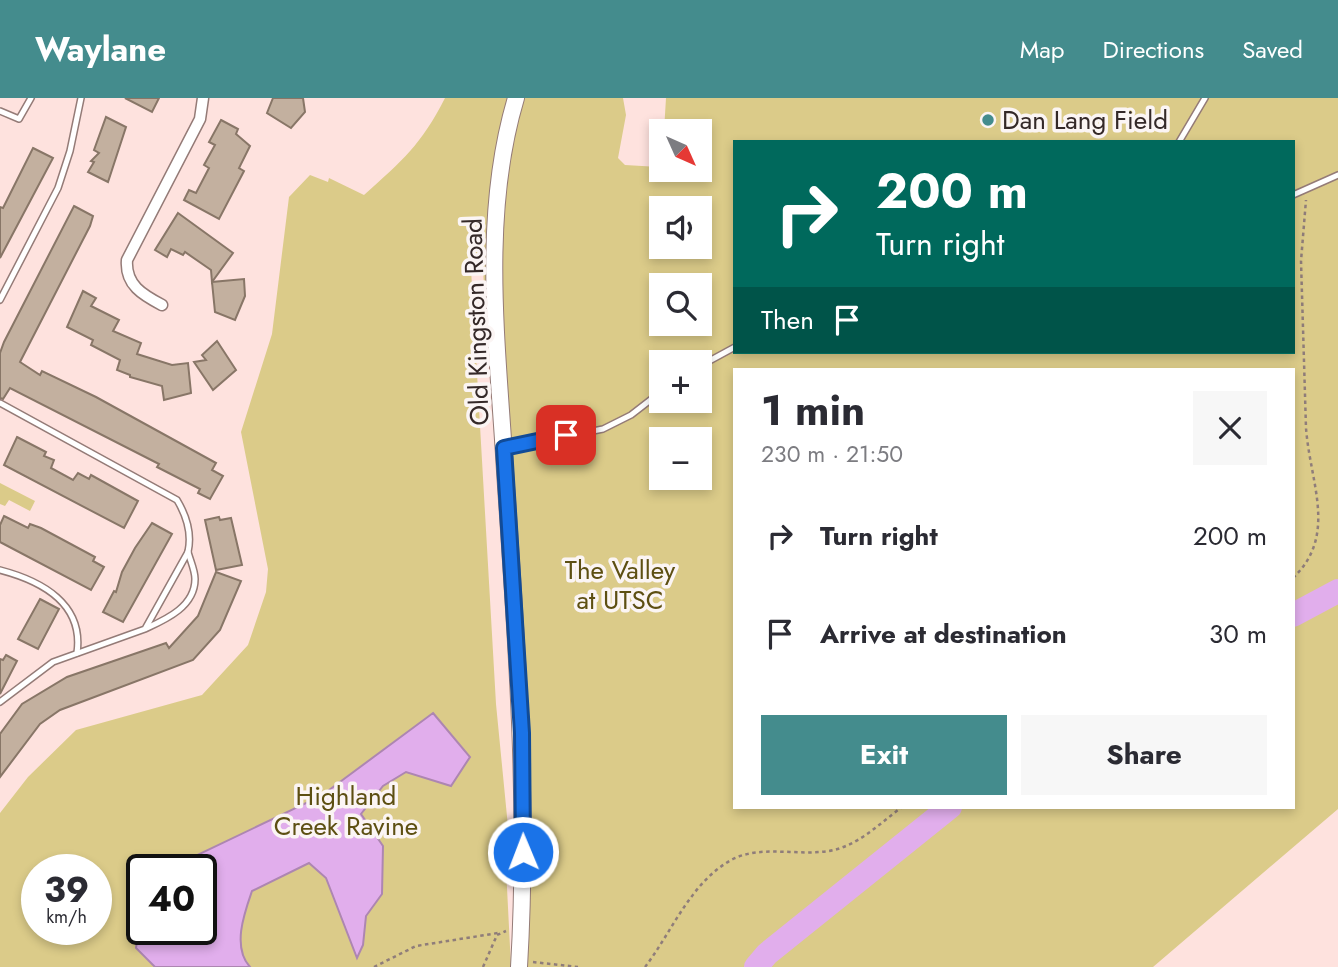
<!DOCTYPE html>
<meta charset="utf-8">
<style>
body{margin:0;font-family:Jost,sans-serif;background:#f7f7f7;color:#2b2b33;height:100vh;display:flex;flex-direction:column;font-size:26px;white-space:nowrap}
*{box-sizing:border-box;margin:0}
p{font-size:23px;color:#7c7c81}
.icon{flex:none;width:38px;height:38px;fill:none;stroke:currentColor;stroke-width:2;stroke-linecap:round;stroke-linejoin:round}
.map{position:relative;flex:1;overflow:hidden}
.details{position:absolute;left:733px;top:270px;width:562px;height:441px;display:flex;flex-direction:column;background:#fff;border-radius:0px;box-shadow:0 4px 10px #0003}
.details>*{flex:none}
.guide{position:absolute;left:733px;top:42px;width:562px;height:214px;border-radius:0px;box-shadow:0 4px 10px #0003;background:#00695c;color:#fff;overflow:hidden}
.needle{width:46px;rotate:135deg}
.tools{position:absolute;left:649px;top:21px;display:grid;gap:14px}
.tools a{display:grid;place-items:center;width:63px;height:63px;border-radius:0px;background:#fff;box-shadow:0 4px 10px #0003;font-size:35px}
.speed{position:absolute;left:21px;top:756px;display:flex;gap:14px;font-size:35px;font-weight:700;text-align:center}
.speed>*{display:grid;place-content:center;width:91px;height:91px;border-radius:50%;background:#fff;box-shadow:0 4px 10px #0003;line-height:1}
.speed small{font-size:18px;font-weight:400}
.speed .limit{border:4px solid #111;border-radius:10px;background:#fff;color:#111}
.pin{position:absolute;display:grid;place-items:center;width:60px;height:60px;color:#fff;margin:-30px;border-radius:14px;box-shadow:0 4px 10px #0006}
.me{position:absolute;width:77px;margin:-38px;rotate:359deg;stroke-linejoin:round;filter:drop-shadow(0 0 5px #0008)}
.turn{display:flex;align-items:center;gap:24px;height:147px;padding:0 28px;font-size:32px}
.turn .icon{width:91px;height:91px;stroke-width:2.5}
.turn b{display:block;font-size:49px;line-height:60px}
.then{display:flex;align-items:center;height:66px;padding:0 28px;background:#0003;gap:14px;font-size:26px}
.round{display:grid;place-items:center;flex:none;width:74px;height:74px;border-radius:0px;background:#f7f7f7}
.overview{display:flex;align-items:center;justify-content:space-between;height:119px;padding:0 28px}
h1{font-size:42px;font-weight:700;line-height:52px}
.primary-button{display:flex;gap:14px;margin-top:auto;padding:14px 28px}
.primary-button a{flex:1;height:80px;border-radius:0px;background:#448c8d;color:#fff;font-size:28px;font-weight:700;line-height:80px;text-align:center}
.primary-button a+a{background:#f7f7f7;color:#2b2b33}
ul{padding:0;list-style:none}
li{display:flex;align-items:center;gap:21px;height:98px;padding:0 28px}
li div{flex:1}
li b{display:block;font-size:26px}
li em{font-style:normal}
header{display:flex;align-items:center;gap:42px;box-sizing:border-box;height:98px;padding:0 35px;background:#448c8d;color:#fff}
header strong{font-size:33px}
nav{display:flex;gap:38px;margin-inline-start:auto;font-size:24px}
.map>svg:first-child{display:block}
.green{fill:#dbcb89;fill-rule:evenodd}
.water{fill:#e1aeec;stroke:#ad86b1;stroke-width:2}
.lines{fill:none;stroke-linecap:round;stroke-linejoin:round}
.river{stroke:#e1aeec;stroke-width:24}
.building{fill:#c3b09f;stroke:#887667;stroke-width:2}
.lane-casing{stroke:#947b77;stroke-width:8}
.street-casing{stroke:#947b77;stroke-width:13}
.secondary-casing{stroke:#947b77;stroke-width:18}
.path{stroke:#8f7d7a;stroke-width:2.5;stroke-dasharray:3.5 3.5;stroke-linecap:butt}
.lane{stroke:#fff;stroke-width:5}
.street{stroke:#fff;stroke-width:10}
.secondary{stroke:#fff;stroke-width:16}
.route-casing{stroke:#114b97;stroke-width:18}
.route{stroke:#1a73e8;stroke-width:12}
.poi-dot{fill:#448c8d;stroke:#fbf5f4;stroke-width:2.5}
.labels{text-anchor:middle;stroke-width:7;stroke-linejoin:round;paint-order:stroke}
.poi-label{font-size:26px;fill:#342928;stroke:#fbf5f4;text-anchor:start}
.street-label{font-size:26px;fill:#342928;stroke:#fbf5f4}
.park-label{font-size:26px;fill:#5d4f12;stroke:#fbf5f4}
</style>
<header>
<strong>Waylane</strong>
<nav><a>Map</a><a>Directions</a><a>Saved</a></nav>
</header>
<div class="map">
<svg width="1338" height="869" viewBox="0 0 1338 869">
<rect width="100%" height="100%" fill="#fee2de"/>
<g class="green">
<path d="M445,0H623L626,17L618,60L625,67L659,69L661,65L662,72H700V33H664L666,0H1338V711L1153,869H526L527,821L483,172L471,171L496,606L510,749L506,770L511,869H0V715L28,679L76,632L202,597L248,547L266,494L268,471L241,334L272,236L289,99L310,77L328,84L329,80L364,97C403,62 421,47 445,0ZM735,44H1293V254H735ZM662,110H700V149H662ZM662,187H700V226H662ZM662,264H700V303H662ZM735,271H1293V709H735ZM662,341H700V380H662ZM37,772H96V831H37ZM142,772H201V831H142Z"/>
<polygon points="0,385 35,403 30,413 9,402 5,408 0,406"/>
</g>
<path class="water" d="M433,615L470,659L451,688L406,674L383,688L361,716L383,748L382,796L366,818L363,847L357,860L326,780L309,765L252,793C244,816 232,849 250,869H155L136,850L142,807V831H201V772H169L170,770L321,698Z"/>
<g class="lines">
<g class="river">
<polyline points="1293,517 1338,493"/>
<polyline points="756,869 767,856 950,709"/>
</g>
</g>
<g class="building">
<polygon points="125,0 159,0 152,14"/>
<polygon points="273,0 303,0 305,14 291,30 267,15"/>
<polygon points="106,19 126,29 108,84 88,74 94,64 91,63 99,55 94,52"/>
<polygon points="221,22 238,31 236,36 250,48 239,70 244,73 219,121 184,102 189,92 196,95 209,70 204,67 215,47 209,44"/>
<polygon points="33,50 53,60 0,160 0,109 3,110"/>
<polygon points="74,108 93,118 90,128 20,264 40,277 42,273 96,299 216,365 212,372 223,378 210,401 198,395 200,391 157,369 159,366 10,290 3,301 0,300 0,255 4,244"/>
<polygon points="178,115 233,155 212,184 211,172 185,154 183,157 171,151 167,159 155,152"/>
<polygon points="244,181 245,198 235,222 215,214 212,184"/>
<polygon points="83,193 96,200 91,208 119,222 113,233 141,245 137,256 172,267 188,265 191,295 164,302 162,288 130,279 130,277 117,272 120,262 91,247 93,242 67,229"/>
<polygon points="217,243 236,272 213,292 194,264 206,262 202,257"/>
<polygon points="17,339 46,354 44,358 54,362 51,370 73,382 78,375 89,381 91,377 138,403 124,430 4,367"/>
<polygon points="4,418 28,430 30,426 41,430 95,459 93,463 104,469 91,492 0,444 0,427"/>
<polygon points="219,419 220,422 231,420 242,467 216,472 205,422"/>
<polygon points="152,425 172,436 123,524 103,514 114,493 116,494 122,474 135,450"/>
<polygon points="216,474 241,483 220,532 193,562 60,612 40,626 0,679 0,636 22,606 67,579 166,545 169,550 198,518"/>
<polygon points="40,501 59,511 38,551 18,541"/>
<polygon points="6,557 17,563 0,596 0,561 3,562"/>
</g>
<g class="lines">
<defs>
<g id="lane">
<polyline points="0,13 19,21 31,0"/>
<polyline points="1179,44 1205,0"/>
<polyline points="1293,97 1338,77"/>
<polyline points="0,202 58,90 70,53 81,0"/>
<polyline points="700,268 735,249"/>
<path d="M0,305L177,402C186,417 192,436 188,454L145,531L53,564L0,604"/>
<polyline points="507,350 603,331 631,317 662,293"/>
<path d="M0,472C42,483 84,506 77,555"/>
<path d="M147,530C167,521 195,508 195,481C195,472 190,462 188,454"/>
</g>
<path id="street" d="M162,207C143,197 125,187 127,162L200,21L203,0"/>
<path id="secondary" d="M516,0C480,120 498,250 505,373C516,538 529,703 519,869"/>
</defs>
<use href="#lane" class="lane-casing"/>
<use href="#street" class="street-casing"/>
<use href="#secondary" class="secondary-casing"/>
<g class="path">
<path d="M1293,480C1338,437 1310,385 1306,330L1301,163L1306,102"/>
<polyline points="533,864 578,869"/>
<polyline points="374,869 416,848 498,835"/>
<polyline points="483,869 497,837 506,833"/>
<path d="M645,869C672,834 691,783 733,761C761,747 798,758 829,753C858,748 879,726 902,709"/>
</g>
<use href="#lane" class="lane"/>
<use href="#street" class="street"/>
<use href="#secondary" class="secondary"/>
</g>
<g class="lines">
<defs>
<polyline id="route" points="523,754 522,635 504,350 566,337"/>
</defs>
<use href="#route" class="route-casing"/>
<use href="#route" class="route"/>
</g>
<circle class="poi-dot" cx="988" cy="22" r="7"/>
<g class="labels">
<g class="poi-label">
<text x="1002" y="31">Dan Lang Field</text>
</g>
<g class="street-label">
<text transform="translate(476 224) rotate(-92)" y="9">Old Kingston Road</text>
</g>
<g class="park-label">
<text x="620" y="481">The Valley<tspan x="620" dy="30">at UTSC</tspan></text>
<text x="346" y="707">Highland<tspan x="346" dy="30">Creek Ravine</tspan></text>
</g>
</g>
</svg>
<div class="tools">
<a><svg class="needle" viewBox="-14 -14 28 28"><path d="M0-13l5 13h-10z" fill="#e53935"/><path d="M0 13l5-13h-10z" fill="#7c7c81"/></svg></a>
<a><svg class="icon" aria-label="sound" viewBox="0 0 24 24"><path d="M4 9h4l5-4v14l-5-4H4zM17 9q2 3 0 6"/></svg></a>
<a><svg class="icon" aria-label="search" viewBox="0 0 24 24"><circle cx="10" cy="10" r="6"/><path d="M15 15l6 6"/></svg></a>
<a>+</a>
<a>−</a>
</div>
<div class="speed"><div>39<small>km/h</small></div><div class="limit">40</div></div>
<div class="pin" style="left:566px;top:337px;background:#d93025"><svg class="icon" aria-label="arrive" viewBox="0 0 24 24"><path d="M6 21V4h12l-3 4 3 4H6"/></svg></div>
<svg class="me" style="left:523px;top:754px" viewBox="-20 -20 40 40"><circle r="17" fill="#1a73e8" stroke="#fff" stroke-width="3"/><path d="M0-11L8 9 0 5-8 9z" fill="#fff"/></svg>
<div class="guide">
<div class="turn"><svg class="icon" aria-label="right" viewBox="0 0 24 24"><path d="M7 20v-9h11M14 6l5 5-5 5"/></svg><div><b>200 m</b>Turn right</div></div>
<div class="then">Then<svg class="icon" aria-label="arrive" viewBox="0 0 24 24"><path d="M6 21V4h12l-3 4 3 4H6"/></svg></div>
</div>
<section class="details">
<div class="overview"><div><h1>1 min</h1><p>230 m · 21:50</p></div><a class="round"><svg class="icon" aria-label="close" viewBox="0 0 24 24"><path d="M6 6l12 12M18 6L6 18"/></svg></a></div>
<ul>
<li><svg class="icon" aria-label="right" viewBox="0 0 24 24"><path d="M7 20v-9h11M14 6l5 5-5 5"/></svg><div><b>Turn right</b></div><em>200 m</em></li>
<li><svg class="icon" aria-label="arrive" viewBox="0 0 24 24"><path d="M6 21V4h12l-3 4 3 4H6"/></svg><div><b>Arrive at destination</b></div><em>30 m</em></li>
</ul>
<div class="primary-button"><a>Exit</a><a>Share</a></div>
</section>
</div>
